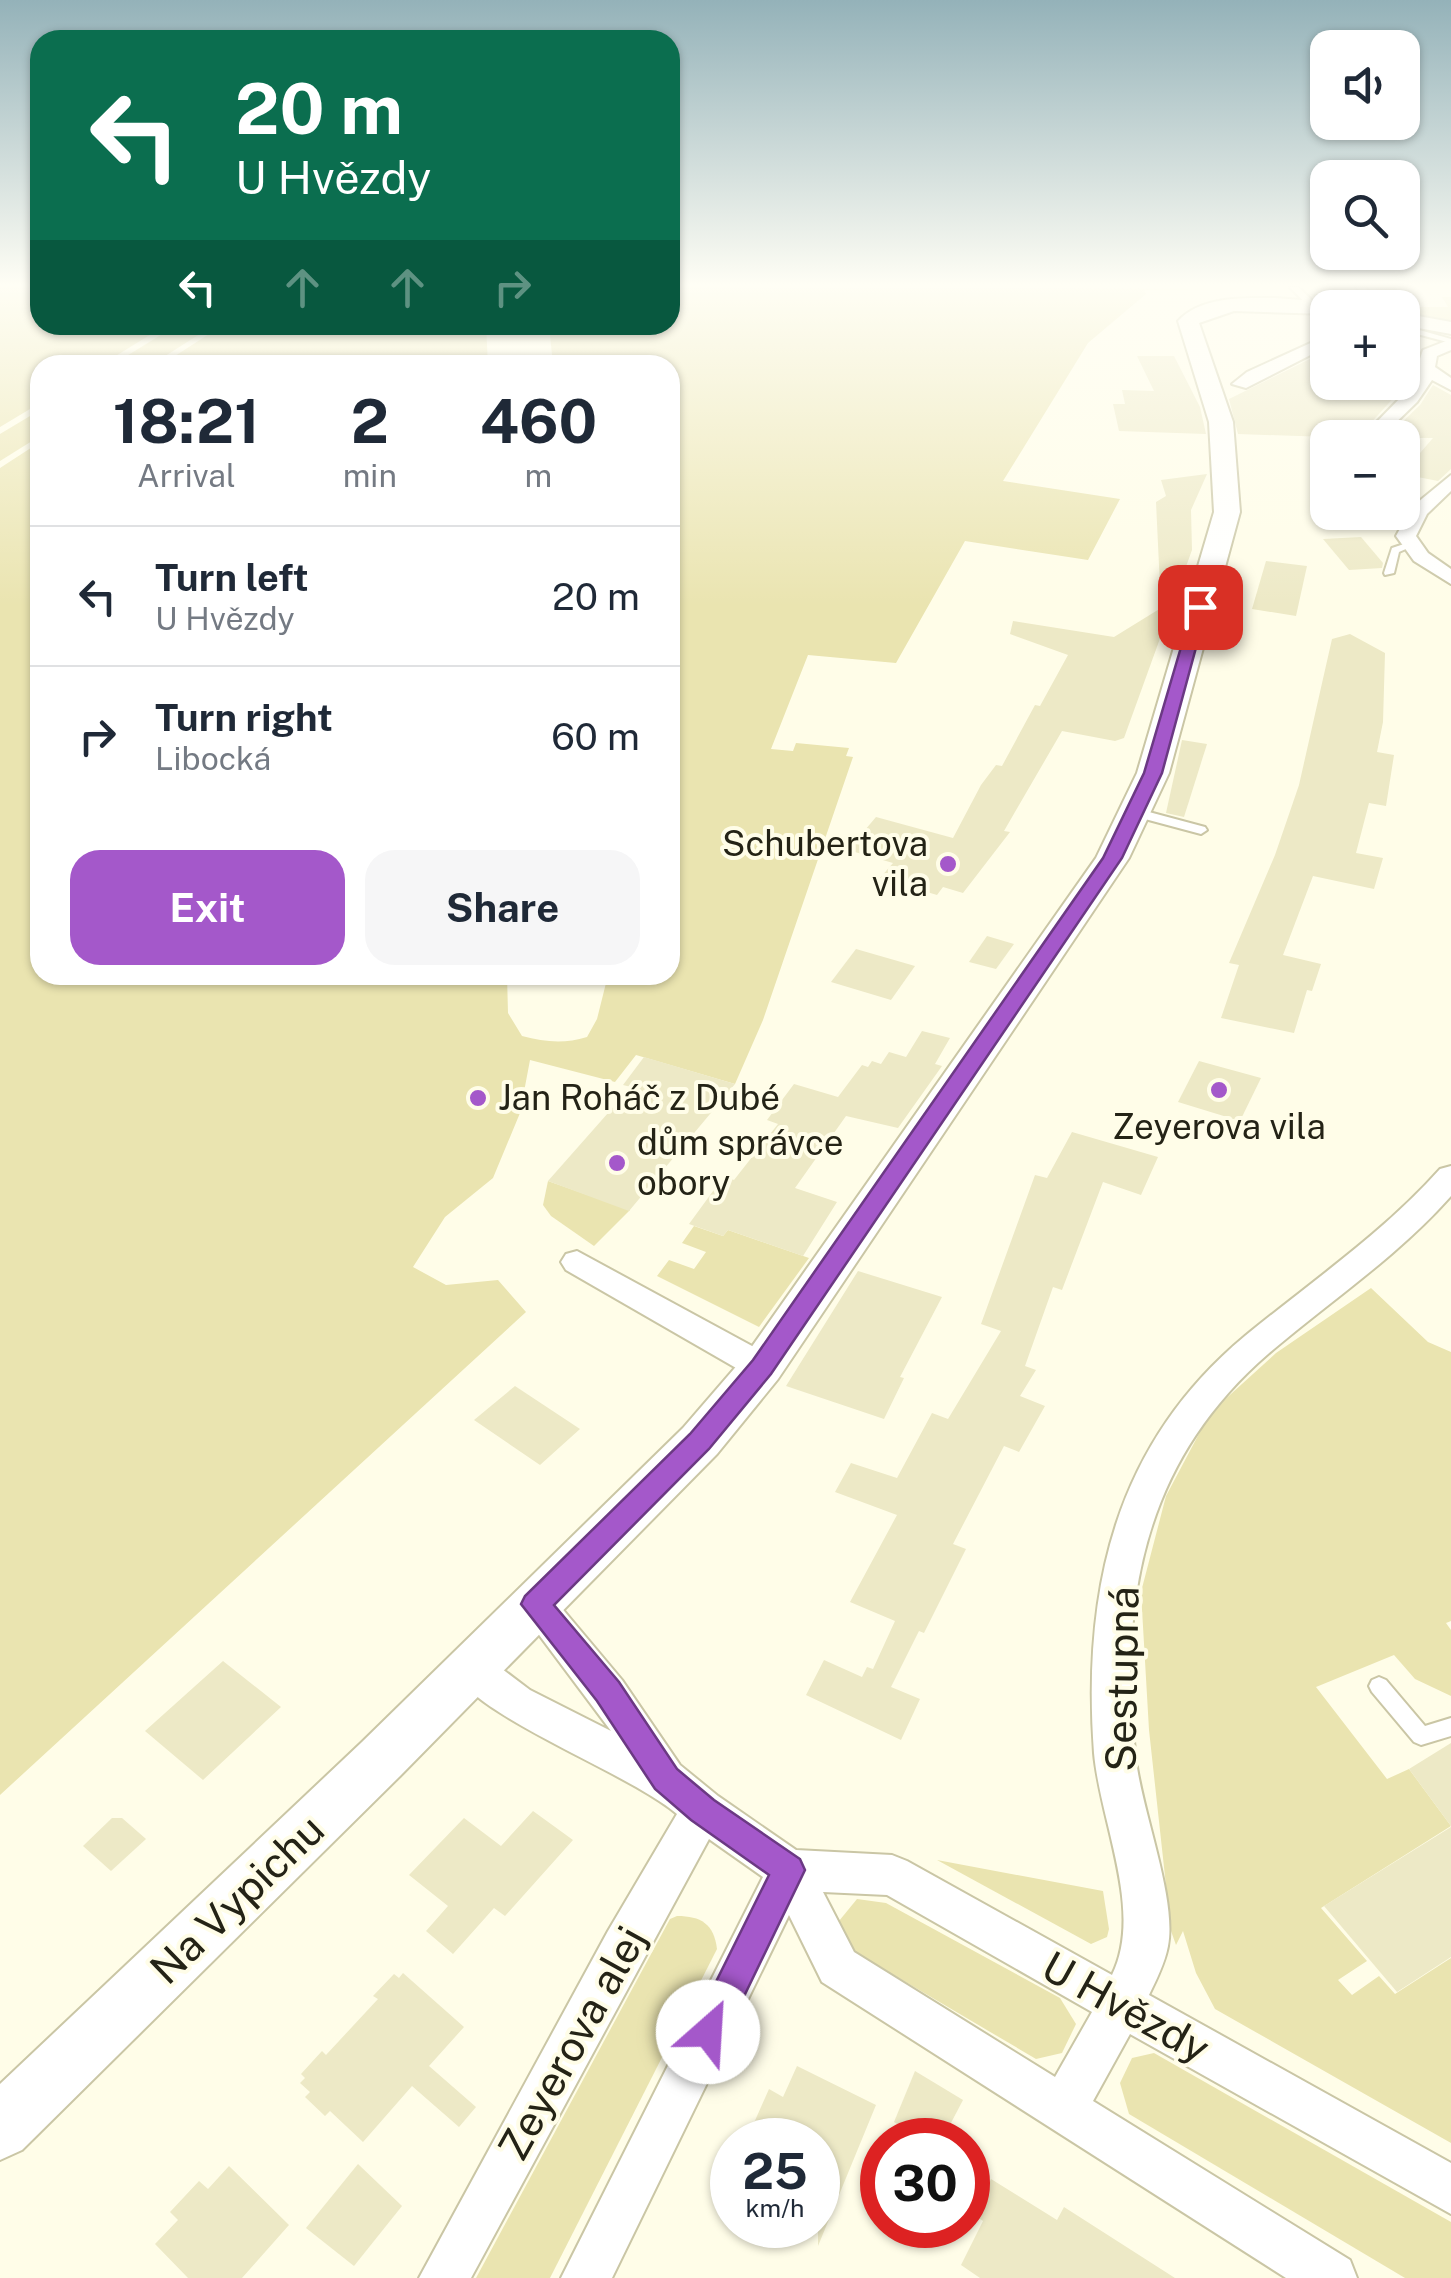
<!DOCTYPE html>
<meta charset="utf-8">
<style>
body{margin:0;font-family:"Public Sans",sans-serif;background:#f6f6f7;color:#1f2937;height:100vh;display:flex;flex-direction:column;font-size:38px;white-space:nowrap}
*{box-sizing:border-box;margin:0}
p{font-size:32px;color:#747a83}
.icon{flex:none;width:55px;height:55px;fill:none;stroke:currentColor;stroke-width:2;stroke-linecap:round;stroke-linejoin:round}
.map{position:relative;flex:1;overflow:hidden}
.details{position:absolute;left:30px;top:355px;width:650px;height:630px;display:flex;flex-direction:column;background:#fff;border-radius:30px;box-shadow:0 2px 8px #0004}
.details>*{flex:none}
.banner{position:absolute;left:30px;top:30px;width:650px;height:305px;border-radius:30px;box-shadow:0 2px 8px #0004;background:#0b6e4f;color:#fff;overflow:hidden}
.controls{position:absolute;left:1310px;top:30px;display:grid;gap:20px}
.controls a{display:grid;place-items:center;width:110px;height:110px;border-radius:20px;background:#fff;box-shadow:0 2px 8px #0004;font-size:50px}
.speed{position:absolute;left:710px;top:2118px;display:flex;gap:20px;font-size:50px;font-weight:700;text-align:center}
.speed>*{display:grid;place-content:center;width:130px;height:130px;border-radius:50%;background:#fff;box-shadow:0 2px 8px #0004;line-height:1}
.speed small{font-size:25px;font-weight:400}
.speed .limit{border:15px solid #d22;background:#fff;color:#111}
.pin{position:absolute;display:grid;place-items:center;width:85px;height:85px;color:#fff;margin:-42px;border-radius:20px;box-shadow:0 5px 15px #0006}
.me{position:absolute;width:110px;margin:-55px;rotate:26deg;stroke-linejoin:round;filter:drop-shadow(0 0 8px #0008)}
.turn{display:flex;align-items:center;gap:35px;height:210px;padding:0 40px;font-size:45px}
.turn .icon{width:130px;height:130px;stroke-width:2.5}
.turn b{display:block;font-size:70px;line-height:85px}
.lanes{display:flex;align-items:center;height:95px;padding:0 40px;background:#0003;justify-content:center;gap:50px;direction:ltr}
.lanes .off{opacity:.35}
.eta{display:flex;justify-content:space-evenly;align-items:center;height:170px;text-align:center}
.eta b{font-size:60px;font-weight:700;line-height:70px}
.action{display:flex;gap:20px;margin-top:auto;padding:20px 40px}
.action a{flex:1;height:115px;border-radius:30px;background:#a458ca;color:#fff;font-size:40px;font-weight:700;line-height:115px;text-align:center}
.action a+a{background:#f6f6f7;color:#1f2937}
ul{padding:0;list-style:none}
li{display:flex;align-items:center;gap:30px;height:140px;padding:0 40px;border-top:2px solid #e0e1e3}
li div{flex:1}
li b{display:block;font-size:38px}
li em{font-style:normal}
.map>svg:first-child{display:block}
.green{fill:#eae4b0}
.building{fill:#ede9c6}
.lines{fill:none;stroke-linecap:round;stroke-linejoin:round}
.service-casing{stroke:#cac6a5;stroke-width:4}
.minor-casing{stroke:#cac6a5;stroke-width:4}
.tertiary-casing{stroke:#cac6a5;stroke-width:4}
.service{fill:#fff;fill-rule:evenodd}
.minor{fill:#fff;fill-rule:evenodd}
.tertiary{fill:#fff;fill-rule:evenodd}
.route{fill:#a458ca;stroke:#6b3983;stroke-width:2.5}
.poi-dot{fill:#a458ca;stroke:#fffde8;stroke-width:4}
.labels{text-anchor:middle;stroke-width:8;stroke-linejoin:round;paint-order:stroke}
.poi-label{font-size:35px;fill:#242316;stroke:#fffde8;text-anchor:start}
.near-street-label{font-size:42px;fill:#242316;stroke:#fffde8}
</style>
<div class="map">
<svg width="1451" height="2278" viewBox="0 0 1451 2278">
<rect width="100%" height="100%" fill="#fffde8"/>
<g class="green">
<polygon points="0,287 40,287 40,325 166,325 101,365 40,365 40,403 0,427"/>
<path d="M670,287L1236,289L1144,290L1146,294L1088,343L1003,481L1120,499L1088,560L965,541L896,663L808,655L771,749L793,751L796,743L849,748L846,756L853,757L763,1020L735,1084L636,1055L615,1082L530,1060L520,1113L493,1178L445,1217L413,1267L446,1285L498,1280L526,1312L0,1795V468L40,442V975H507L508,1013L522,1036C545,1042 564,1044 587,1037L597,1019L608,975H670V365H553L549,325H670Z"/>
<polygon points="1374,287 1394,287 1401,297 1411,297 1418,307 1448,307 1442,297 1451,297 1451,323 1403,315 1402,308 1323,302 1310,294 1383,296"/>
<polygon points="177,325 214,325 151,365 112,365"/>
<polygon points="223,325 486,325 488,365 161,365"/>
<polygon points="40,410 40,436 0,461 0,434"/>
<polygon points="548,1181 630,1210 594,1246 551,1216 543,1205"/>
<polygon points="694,1226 723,1236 728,1230 809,1258 759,1327 657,1276 669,1260 694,1269 706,1252 682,1243"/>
<polygon points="1371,1288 1428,1342 1451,1352 1451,1621 1446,1623 1451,1630 1451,1696 1415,1679 1394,1655 1316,1687 1387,1779 1409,1769 1451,1826 1321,1908 1367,1961 1338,1980 1352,1995 1379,1976 1395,1994 1451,1958 1451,2143 1215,2009 1196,1973 1183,1931 1176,1945 1171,1931 1149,1730 1141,1592 1166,1496 1210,1413 1276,1353"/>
<polygon points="937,1860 1103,1891 1109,1929 1107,1937 1091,1944"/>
<polygon points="857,1899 886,1903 1060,1998 1076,2024 1062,2053 1036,2059 848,1948 839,1921"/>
<path d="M677,1916C701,1916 714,1924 717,1949L550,2278H476L670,1919Z"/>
<polygon points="1154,2053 1451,2222 1451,2278 1405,2278 1129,2114 1120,2083 1132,2058"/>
</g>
<g class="building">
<polygon points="1318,355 1328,358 1328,386 1364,394 1372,386 1409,381 1357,438 1238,434 1229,399"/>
<polygon points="1137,356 1174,356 1200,407 1206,434 1119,431 1113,404 1125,404 1122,390 1154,391"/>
<polygon points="1433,385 1451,395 1451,469 1438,481 1402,474 1433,438 1386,438 1420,405"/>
<polygon points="1207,474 1191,510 1192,550 1124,738 1115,741 1062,731 1004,831 1010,832 963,893 943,887 937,895 880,878 893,863 848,850 876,817 953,838 981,785 996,765 1002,766 1035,705 1040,706 1068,655 1010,634 1013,621 1114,637 1161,608 1156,502 1166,496 1161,480"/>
<polygon points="1361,537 1383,563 1382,568 1349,570 1323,539"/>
<polygon points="1266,561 1307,566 1296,616 1252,609"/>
<polygon points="1350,634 1385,653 1383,722 1377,752 1394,755 1386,806 1369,803 1356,853 1383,858 1374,889 1313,876 1283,955 1321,964 1312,991 1307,990 1294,1033 1221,1018 1239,965 1229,963 1275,855 1299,785 1332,639"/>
<polygon points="1182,740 1207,744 1184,817 1166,813"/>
<polygon points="987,936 1014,944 996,969 969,962"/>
<polygon points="856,949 915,966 891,1000 831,982"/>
<polygon points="922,1031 950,1038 935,1064 942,1066 898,1128 846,1116 795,1188 837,1202 803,1256 728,1230 723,1236 689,1224 724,1176 734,1180 778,1124 767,1120 794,1084 838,1097 862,1065 868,1067 872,1061 881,1064 889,1052 906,1057"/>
<polygon points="644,1057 735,1084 629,1211 548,1181 631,1087 623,1085"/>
<polygon points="1199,1061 1261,1078 1240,1121 1178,1102"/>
<polygon points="1072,1132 1158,1157 1141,1195 1103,1182 1062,1290 1053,1287 1025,1366 1036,1370 1020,1396 1045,1406 1019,1452 1004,1446 953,1544 966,1549 924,1633 919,1631 891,1687 920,1699 901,1740 806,1695 824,1660 862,1677 867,1667 873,1669 895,1621 850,1602 897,1515 835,1492 851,1463 897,1478 932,1413 948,1419 1001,1331 981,1324 1035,1175 1047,1178"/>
<polygon points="858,1271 942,1297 900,1377 904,1378 884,1419 786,1386"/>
<polygon points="515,1386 580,1429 540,1465 474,1420"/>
<polygon points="223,1661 281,1707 203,1780 145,1731"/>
<polygon points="1451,1743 1451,1826 1409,1769"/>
<polygon points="533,1811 573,1840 505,1916 494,1908 453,1954 426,1931 448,1906 409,1875 464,1818 501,1846"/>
<polygon points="112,1818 122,1818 146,1839 111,1871 83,1846"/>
<polygon points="1451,1827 1451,1957 1397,1992 1324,1906"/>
<polygon points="403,1973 464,2027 429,2066 476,2107 459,2127 412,2086 363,2142 330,2111 325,2116 305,2097 310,2092 300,2083 305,2078 301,2074 322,2051 326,2055 378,1999 373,1996 394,1974 399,1978"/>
<polygon points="797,2066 876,2105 818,2246 818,2140 764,2140 768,2132 753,2125 769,2089 783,2097"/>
<polygon points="915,2071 963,2100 942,2140 923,2140 894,2122"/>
<polygon points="358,2164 402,2206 354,2266 306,2228"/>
<polygon points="229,2166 289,2225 242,2278 188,2278 155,2244 178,2220 170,2212 199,2181 208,2189"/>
<polygon points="991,2179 1057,2220 1064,2207 1175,2278 980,2278 961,2265 983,2221 973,2214"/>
</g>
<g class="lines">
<defs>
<g id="service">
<polygon points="1290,287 1298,287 1317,305 1317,309 1311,309"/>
<polygon points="1356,287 1364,287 1387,308 1379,308"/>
<polygon points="1402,325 1451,339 1451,343 1402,330"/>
<polygon points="1410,542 1415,545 1399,552 1394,573 1385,575 1384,573 1392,548"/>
<polygon points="1134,808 1205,827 1207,830 1201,834 1130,815 1128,812"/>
<polygon points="1379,1677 1386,1680 1425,1726 1451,1718 1451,1736 1421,1745 1414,1742 1372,1692 1369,1686 1372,1680"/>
</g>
<g id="minor">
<polygon points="1328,335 1328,346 1246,388 1232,384 1247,372"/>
<polygon points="1451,339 1451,350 1437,356 1435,367 1451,378 1451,390 1432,380 1417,402 1380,438 1361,438 1410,388 1423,350"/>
<polygon points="1451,475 1451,491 1427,514 1416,536 1428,553 1451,569 1451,584 1414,561 1396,536 1412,507"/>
<path d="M1451,1166V1196C1397,1257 1330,1301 1268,1354C1144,1461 1117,1602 1136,1760C1142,1812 1177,1899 1168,1946C1165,1963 1156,1980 1149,1995L1451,2163V2214L1130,2034L1093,2101L1350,2260L1357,2278H1286L822,1982L789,1915L612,2278H561L763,1877L709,1839L471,2278H419L608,1931L677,1814C626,1771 476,1718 451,1668L457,1656L471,1651L485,1656L530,1690L611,1731L516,1604L521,1593L535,1588L549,1593L622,1680L680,1765L718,1796L796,1850L892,1855L907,1861L1112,1975C1144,1911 1100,1822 1094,1753C1082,1590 1115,1444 1245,1336C1312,1281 1382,1234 1440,1169ZM823,1892L887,1895L1092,2012L1055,2077L854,1952Z"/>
<polygon points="577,1251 774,1358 779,1367 774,1376 762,1380 750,1376 566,1270 561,1262 566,1254"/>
</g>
<g id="tertiary">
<path d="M1275,298L1328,302L1338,308H1328V314L1234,311L1199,323L1233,422L1240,512L1169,773L1129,858L778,1379L717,1454L400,1776L22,2150L0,2160V2084L362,1742L683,1428L746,1355L1096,858L1137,773L1214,512L1209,422L1178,321C1201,296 1243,298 1275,298Z"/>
<polygon points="1402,313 1451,322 1451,334 1402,325"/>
</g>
</defs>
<use href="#service" class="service-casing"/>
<use href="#minor" class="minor-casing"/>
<use href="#tertiary" class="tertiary-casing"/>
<use href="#service" class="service"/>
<use href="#minor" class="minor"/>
<use href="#tertiary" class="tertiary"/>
</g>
<linearGradient id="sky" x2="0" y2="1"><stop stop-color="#94b2b9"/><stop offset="0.47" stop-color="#fffef5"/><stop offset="1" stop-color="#fffef5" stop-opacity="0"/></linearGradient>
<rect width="1451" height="606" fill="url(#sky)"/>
<polygon class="route" points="1194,603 1207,607 1162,773 1122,858 771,1374 709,1449 554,1605 619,1682 677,1769 714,1800 800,1859 805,1870 721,2044 708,2049 696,2044 691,2032 769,1875 691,1820 655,1789 597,1701 521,1604 525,1596 690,1434 753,1360 1103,858 1144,773"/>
<g class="poi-dot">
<circle cx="948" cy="864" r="10"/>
<circle cx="1219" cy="1090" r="10"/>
<circle cx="478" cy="1098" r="10"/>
<circle cx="617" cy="1163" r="10"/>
</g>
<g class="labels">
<g class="poi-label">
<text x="928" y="856" text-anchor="end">Schubertova<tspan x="928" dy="40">vila</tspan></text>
<text x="498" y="1110">Jan Roháč z Dubé</text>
<text x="1219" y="1139" text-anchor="middle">Zeyerova vila</text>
<text x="637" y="1155">dům správce<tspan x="637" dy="40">obory</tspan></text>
</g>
<g class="near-street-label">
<text transform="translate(1122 1679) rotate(-89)" y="15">Sestupná</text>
<text transform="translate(237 1899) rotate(-44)" y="15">Na Vypichu</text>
<text transform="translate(1126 2007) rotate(29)" y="15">U Hvězdy</text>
<text transform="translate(572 2043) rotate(-61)" y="15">Zeyerova alej</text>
</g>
</g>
</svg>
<div class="controls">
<a><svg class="icon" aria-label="sound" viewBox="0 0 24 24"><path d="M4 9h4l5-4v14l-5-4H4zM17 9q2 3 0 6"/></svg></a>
<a><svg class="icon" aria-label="search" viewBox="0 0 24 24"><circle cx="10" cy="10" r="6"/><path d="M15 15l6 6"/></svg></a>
<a>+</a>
<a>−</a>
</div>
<div class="speed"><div>25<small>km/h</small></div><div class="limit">30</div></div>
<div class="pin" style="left:1200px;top:607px;background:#d93025"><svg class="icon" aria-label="arrive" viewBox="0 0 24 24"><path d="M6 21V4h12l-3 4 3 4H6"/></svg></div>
<svg class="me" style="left:708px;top:2032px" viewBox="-20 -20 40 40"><circle r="19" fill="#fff"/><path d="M0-13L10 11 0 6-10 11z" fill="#a458ca"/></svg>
<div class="banner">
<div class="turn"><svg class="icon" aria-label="left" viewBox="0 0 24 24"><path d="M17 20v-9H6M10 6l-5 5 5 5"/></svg><div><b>20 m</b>U Hvězdy</div></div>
<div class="lanes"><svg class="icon" aria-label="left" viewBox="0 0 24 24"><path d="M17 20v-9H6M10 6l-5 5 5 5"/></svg><svg class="icon off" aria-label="ahead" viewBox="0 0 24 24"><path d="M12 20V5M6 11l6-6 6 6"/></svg><svg class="icon off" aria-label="ahead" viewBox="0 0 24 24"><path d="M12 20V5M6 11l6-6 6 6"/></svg><svg class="icon off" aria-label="right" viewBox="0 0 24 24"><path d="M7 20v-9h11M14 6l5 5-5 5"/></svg></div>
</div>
<section class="details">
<div class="eta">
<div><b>18:21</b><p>Arrival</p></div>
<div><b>2</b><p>min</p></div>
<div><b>460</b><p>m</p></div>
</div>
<ul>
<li><svg class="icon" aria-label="left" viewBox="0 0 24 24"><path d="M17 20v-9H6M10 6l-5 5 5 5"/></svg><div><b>Turn left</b><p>U Hvězdy</p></div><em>20 m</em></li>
<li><svg class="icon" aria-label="right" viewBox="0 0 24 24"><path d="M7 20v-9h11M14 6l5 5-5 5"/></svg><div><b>Turn right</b><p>Libocká</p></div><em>60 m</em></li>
</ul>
<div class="action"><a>Exit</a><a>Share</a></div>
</section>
</div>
